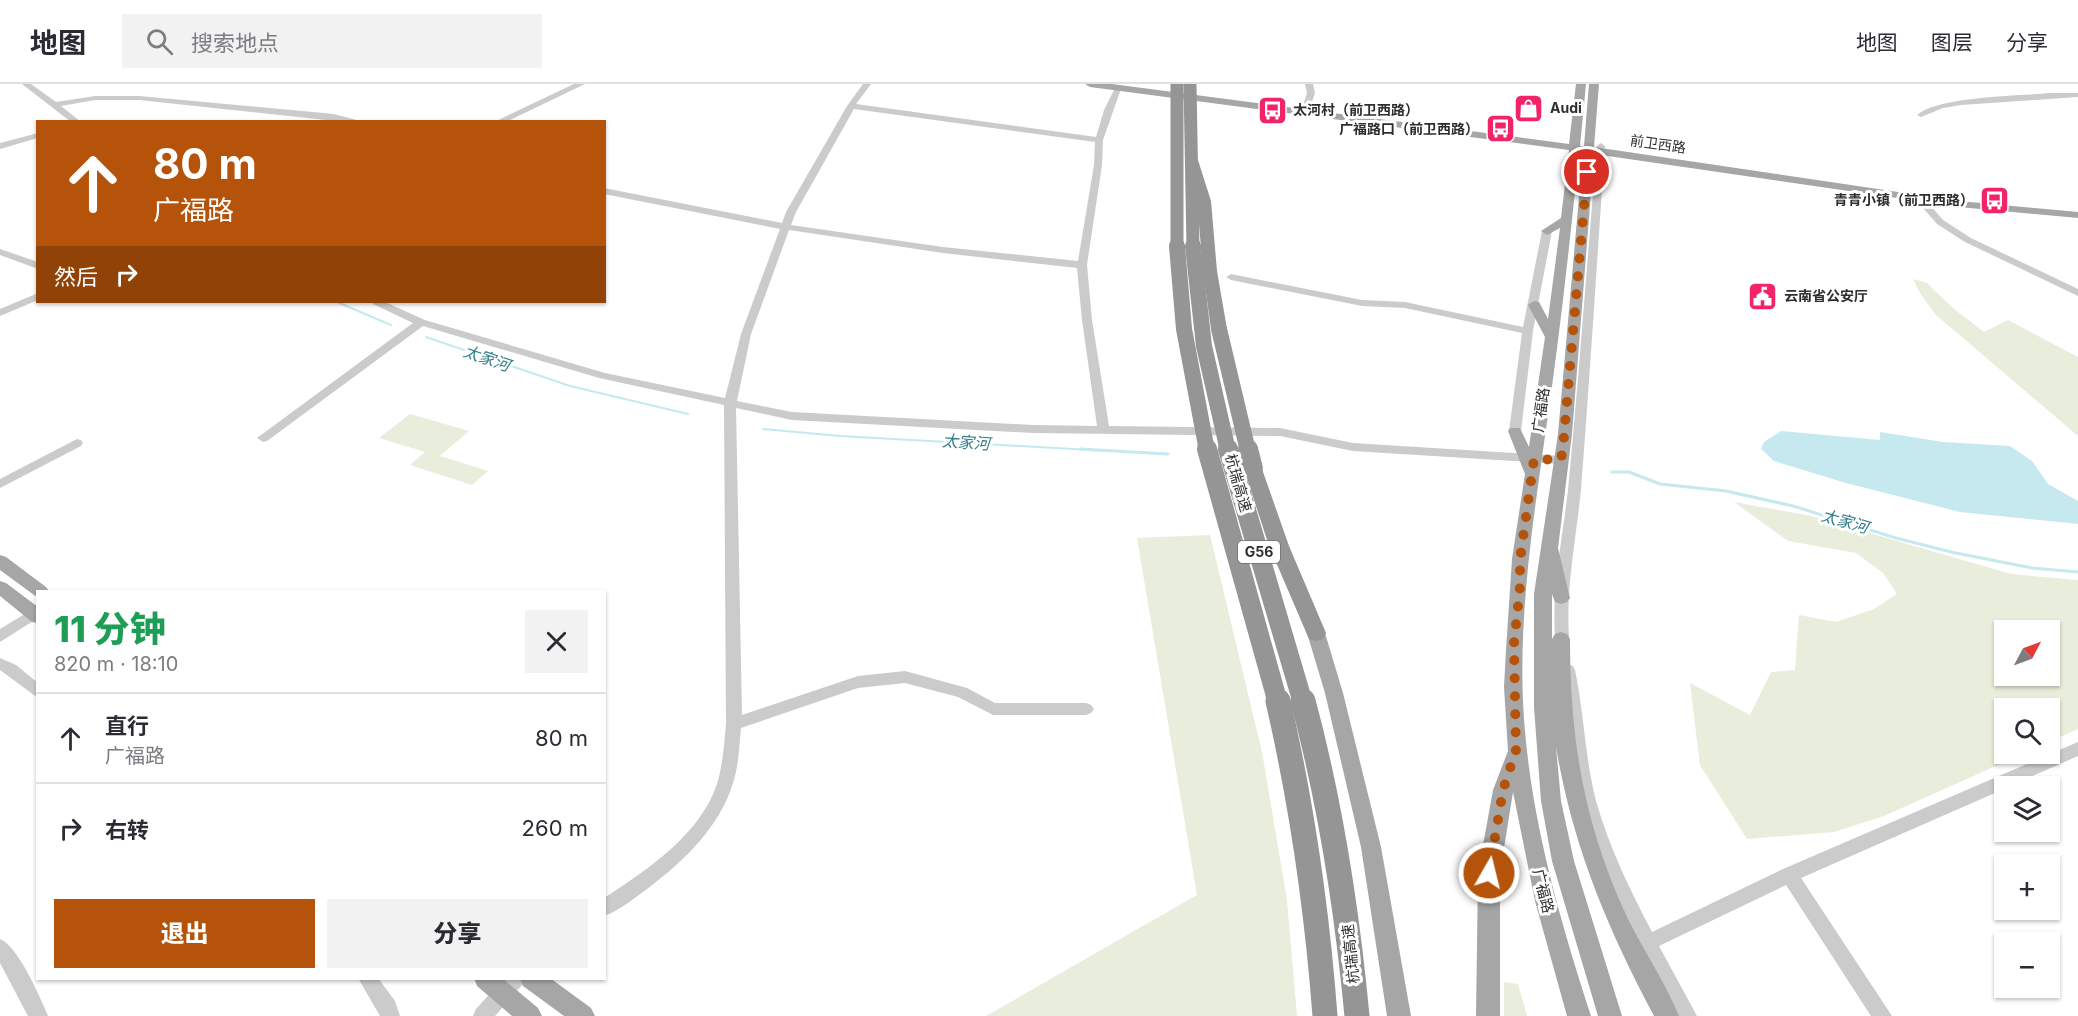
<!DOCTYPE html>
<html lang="zh">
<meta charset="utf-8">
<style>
body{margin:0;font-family:Inter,"Noto Sans SC",sans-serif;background:#f2f2f3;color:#2b2b33;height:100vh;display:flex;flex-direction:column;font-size:22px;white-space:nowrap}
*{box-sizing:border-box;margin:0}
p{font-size:20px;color:#7c7c81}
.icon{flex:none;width:33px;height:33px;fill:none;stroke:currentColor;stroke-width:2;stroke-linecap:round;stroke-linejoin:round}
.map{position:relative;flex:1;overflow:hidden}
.details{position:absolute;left:36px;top:506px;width:570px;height:390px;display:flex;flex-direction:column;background:#fff;border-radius:0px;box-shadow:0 2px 4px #0004}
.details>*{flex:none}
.guide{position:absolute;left:36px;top:36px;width:570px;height:183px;border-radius:0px;box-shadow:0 2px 4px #0004;background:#b45309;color:#fff;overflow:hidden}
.needle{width:39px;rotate:49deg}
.fabs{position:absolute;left:1994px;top:536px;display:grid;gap:12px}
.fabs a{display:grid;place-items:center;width:66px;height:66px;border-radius:0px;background:#fff;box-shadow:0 2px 4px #0004;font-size:30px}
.pin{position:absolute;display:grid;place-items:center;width:51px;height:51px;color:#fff;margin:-26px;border:3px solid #fff;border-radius:50%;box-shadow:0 2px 6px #0007}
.me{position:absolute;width:66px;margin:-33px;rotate:8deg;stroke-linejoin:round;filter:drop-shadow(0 0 4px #0008)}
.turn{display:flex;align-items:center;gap:21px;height:126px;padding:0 18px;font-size:27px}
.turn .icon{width:78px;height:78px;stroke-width:2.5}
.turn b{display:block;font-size:42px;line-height:51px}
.then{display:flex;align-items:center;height:57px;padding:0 18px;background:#0003;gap:12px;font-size:22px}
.round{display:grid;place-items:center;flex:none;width:63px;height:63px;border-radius:0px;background:#f2f2f3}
.summary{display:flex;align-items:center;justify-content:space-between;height:102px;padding:0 18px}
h1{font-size:36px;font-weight:800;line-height:45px;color:#1e9e55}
.primary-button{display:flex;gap:12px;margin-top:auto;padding:12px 18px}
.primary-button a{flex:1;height:69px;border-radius:0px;background:#b45309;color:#fff;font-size:24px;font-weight:800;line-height:69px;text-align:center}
.primary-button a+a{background:#f2f2f3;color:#2b2b33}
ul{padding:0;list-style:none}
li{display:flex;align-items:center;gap:18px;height:90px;padding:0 18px;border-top:2px solid #e1e1e2}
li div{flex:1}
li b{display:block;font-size:22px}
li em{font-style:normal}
header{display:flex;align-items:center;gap:36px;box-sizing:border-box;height:84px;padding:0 30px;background:#fff;border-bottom:2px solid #e1e1e2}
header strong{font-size:28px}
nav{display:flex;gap:33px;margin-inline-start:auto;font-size:21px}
.search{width:420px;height:54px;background:#f2f2f3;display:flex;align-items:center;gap:15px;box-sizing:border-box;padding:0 21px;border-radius:0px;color:#7c7c81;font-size:22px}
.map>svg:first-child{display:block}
.green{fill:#e9eddb;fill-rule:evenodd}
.water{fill:#c5e9ee}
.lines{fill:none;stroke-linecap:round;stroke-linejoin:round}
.stream-far1{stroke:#c5e9ee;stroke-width:2}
.stream{stroke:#c5e9ee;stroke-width:3}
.minor{fill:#cbcbcb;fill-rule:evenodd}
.major{fill:#a6a6a6;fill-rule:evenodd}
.highway{fill:#959595;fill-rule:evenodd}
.highway-bridge-far3{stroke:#959595;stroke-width:13}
.highway-bridge-far2{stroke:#959595;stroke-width:16}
.highway-bridge-far1{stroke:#959595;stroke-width:20}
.highway-bridge{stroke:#959595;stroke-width:25}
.route{stroke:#b45309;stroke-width:10;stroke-dasharray:0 18}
.labels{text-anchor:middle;stroke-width:6;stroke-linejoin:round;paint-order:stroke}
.far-poi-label{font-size:14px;font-weight:bold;fill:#2e2e2e;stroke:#fff;text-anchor:start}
.far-street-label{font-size:14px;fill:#2e2e2e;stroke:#fff}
.shield{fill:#fff;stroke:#6d6d6d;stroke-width:1.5}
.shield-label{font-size:14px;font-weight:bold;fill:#2e2e2e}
.street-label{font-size:15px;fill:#2e2e2e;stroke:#fff}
.water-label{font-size:16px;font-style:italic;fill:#327f8a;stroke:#fff}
</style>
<header>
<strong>地图</strong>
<div class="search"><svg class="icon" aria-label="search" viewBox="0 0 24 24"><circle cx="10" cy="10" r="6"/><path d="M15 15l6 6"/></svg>搜索地点</div>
<nav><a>地图</a><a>图层</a><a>分享</a></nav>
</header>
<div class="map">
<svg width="2078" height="932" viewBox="0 0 2078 932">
<rect width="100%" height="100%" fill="#fff"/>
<g class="green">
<polygon points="1913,195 1927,199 1954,225 1984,248 2008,236 2078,273 2078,352 1936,231 1921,211"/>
<polygon points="410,330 469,347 440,372 488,387 472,401 410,381 425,368 379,354"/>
<path d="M1734,418L1811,432L2011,490L2078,496V645L2049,658V624H2004V669H2025L1884,732L1834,748L1747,755L1700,681L1690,599L1750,631L1771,588L1795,586L1799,531L1836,538L1874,525L1897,510L1883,489L1856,469L1788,457ZM2004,546H2049V591H2004Z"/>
<polygon points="1210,451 1262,668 1287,816 1297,932 986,932 1197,811 1137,454"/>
<polygon points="1504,898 1518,900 1527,932 1504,932"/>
</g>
<polygon class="water" points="1781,347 1880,356 1880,348 1943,358 2010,362 2032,377 2048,400 2078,417 2078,440 1960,428 1846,399 1774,377 1761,365 1764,358"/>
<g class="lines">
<g class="stream-far1">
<polyline points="337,218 391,241"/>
<polyline points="426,253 570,302 688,330"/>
<polyline points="763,345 840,352 1108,367"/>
</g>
<g class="stream">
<polyline points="1080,365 1168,370"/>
<polyline points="1612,388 1629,388 1660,400 1726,407 1793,422 1896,454 1951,468 2032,484 2078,488"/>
</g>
<g class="minor">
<polygon points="22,0 31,0 56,18 95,12 139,12 334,30 364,38 344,38 139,16 95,16 61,22 81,38 71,38"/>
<polygon points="574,0 585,0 506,38 494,38"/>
<path d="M863,0H871L856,20L1096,53L1104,26L1115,4L1122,2L1103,56L1102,81L1087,181L1092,236L1109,342L1280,344L1353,359L1561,372L1567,376L1561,380L1353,367L1280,352L1034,349L792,336L736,324L742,631L858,592L905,587L967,604L995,619H1086L1091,621L1094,625L1091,629L1086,631H993L958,613L905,599L858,604L741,644C739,662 739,681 733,699C720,742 686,775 651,802C637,812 621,826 604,832V814C647,786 700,751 717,700C723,681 724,660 726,640L724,321L599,294L423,242L267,357L263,358L257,354L413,239L373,220L372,218H385L425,236L605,289L725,314L741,250L780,145L604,110V104L782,139L786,128L847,22ZM854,25L1095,58L1094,81L1078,177L943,163L791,141L796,128ZM789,146L943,169L1077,184L1082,236L1097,342L1034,341L792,328L737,317L751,250Z"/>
<polygon points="1305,0 1313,0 1315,9 1310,24 1306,26 1302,24 1307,9"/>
<path d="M2050,9H2078V13L1961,21L1943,24L1921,33L1917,31C1939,12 2018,12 2050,9Z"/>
<polygon points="38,49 38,54 0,65 0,59"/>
<path d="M1601,59L1605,62C1597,176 1590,291 1581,405C1576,458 1564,510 1570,564L1568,568H1558L1556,564C1550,511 1562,459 1568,406C1579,292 1587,177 1597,62Z"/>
<polygon points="1920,112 1923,113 1943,136 1971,154 2078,205 2078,212 1965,158 1937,140 1915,115"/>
<polygon points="1547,144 1552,147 1533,247 1521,347 1515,351 1509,347 1522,249 1405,224 1362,222 1231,196 1226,193 1231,190 1362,216 1405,218 1523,243 1542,147"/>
<polygon points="0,165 38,178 38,185 0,171"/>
<polygon points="38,209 38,216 0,232 0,225"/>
<polygon points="77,355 81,356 83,359 81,362 0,404 0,395"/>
<polygon points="33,525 38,526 38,534 0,558 0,545"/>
<polygon points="0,574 16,581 38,599 38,614 0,586"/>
<path d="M1568,580L1573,582L1575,586C1584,629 1585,674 1596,717C1609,763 1630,806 1652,848L1783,785L2078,658V672L2010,702H2004V705L1801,794L1892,932H1871L1786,801L1659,862L1697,932H1677C1641,863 1600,794 1580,718C1569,675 1568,630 1561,586L1563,582Z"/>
<path d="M0,855C18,862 40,913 48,932H28L0,879Z"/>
<polygon points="358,894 378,894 395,917 400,932 380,932"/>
<polygon points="504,894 525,894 523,900 495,932 473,932 476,925"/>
</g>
<g class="major">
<path d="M1085,0H1112L1569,60L1576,0H1586L1580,62H1584L1589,0H1599L1594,63L1959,117L2078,128V134L1959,123L1594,70L1572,350L1558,464L1570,514L1567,518L1561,520L1555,518L1552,510V568V555L1555,550L1561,548L1567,550L1570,555C1570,656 1584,742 1628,835C1644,867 1665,898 1679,932H1654C1607,843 1573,763 1556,663L1561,717L1574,777L1622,932H1598L1552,777L1541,717L1534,623V510L1558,350L1583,68H1579C1570,158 1560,248 1547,338C1534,430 1519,524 1523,618C1528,726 1558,830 1591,932H1567L1535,817L1513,708L1500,789V932H1476L1478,789L1493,706L1508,667L1504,603L1506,566L1512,475L1525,390L1508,347L1510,344H1520L1529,363L1545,253L1528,221L1534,217L1539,218L1548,235L1560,144L1547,151L1541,147L1561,134L1569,66L1090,3Z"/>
<polygon points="0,471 6,473 46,503 49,507 38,507 38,513 34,511 0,486"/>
<polygon points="0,497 6,499 38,523 38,539 32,538 0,512"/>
<polygon points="1316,542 1322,544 1325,549 1343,609 1381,763 1411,932 1387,932 1361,763 1325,609 1307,549 1310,544"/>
<polygon points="474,894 502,894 538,924 542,932 512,932 477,902"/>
<polygon points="520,894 550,894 591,924 595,932 564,932 523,902"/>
</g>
<g class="highway">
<polygon points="1191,69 1197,73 1211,117 1217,187 1227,245 1219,250 1211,245 1203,187 1197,117 1185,73"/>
<polygon points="1253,379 1259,381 1262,385 1289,462 1326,549 1323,555 1316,557 1309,555 1269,462 1244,385 1247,381"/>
</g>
<g class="highway-bridge-far3">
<polyline points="1190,0 1193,164"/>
<polyline points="1177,164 1177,0"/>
</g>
<g class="highway-bridge-far2">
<polyline points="1177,162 1184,245 1207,367"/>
<polyline points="1193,162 1204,262 1228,367"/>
<polyline points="1219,245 1248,367"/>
</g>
<g class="highway-bridge-far1">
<polyline points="1207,365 1278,619"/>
<polyline points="1228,365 1303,619"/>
<polyline points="1248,365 1253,385"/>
</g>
<g class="highway-bridge">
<path d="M1278,617C1302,721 1317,826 1325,932"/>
<path d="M1303,617C1331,721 1347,826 1357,932"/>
</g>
</g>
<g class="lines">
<polyline class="route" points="1489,789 1503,706 1516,666 1514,559 1520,503 1520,476 1534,375 1561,376 1563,363 1587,88"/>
</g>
<defs>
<symbol id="shop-square" viewBox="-11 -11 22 22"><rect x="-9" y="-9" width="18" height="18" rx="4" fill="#f2236a" stroke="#fff"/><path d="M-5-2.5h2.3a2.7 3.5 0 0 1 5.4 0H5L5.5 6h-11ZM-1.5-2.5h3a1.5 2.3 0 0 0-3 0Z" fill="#fff"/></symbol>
<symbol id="bus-square" viewBox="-11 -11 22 22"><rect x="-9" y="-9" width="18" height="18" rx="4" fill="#f2236a" stroke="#fff"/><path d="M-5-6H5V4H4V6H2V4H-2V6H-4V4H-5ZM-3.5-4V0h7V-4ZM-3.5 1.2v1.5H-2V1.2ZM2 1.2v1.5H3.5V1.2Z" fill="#fff"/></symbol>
<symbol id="civic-square" viewBox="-11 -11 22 22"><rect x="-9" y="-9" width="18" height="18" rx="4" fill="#f2236a" stroke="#fff"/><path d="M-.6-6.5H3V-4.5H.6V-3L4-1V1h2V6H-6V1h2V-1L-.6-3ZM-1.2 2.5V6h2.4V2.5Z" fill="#fff"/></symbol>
</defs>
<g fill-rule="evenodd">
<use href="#shop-square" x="1512" y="8" width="33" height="33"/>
<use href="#bus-square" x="1256" y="10" width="33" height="33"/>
<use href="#bus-square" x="1484" y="28" width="33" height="33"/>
<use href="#bus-square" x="1978" y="100" width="33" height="33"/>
<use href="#civic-square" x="1746" y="196" width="33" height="33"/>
</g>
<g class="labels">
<g class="far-poi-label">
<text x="1550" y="29">Audi</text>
<text x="1293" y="31">太河村（前卫西路）</text>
<text x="1479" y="50" text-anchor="end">广福路口（前卫西路）</text>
<text x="1974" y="121" text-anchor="end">青青小镇（前卫西路）</text>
<text x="1784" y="217">云南省公安厅</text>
</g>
<g class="far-street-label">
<text transform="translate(1658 60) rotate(8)" y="5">前卫西路</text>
</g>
<rect class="shield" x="1238" y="457" width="42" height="22" rx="4.5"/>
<g class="shield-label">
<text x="1259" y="473">G56</text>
</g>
<g class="street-label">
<text transform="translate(1541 326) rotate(-82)" y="5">广福路</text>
<text transform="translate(1238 399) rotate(74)" y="5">杭瑞高速</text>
<text transform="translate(1543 807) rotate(76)" y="5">广福路</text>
<text transform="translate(1351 870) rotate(-96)" y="5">杭瑞高速</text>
</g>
<g class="water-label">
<text transform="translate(487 274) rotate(19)" y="6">太家河</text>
<text transform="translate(966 358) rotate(4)" y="6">太家河</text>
<text transform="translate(1845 437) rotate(16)" y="6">太家河</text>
</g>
</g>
</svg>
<div class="fabs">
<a><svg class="needle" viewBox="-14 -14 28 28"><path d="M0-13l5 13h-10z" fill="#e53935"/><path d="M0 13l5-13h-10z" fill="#7c7c81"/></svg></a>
<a><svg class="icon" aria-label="search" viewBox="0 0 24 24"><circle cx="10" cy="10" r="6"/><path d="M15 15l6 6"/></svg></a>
<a><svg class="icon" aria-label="layers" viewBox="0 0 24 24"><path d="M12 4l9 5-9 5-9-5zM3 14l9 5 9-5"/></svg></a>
<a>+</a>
<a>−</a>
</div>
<div class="pin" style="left:1587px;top:88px;background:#d93025"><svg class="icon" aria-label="arrive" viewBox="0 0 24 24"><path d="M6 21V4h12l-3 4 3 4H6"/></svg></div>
<svg class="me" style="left:1489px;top:789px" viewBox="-20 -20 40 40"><circle r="17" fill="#b45309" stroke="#fff" stroke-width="3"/><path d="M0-11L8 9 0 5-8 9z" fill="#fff"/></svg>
<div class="guide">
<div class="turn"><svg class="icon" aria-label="ahead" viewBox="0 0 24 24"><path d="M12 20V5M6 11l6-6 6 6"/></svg><div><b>80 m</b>广福路</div></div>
<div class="then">然后<svg class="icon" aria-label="right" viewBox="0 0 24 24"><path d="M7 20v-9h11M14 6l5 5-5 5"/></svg></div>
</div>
<section class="details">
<div class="summary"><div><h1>11 分钟</h1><p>820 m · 18:10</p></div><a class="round"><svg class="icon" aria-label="close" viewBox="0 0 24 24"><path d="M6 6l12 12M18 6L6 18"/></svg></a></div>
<ul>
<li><svg class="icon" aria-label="ahead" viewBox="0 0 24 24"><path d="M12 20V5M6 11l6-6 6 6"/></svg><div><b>直行</b><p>广福路</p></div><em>80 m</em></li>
<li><svg class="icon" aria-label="right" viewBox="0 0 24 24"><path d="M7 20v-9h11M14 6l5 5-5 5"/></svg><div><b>右转</b></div><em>260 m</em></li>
</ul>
<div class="primary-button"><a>退出</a><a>分享</a></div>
</section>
</div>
